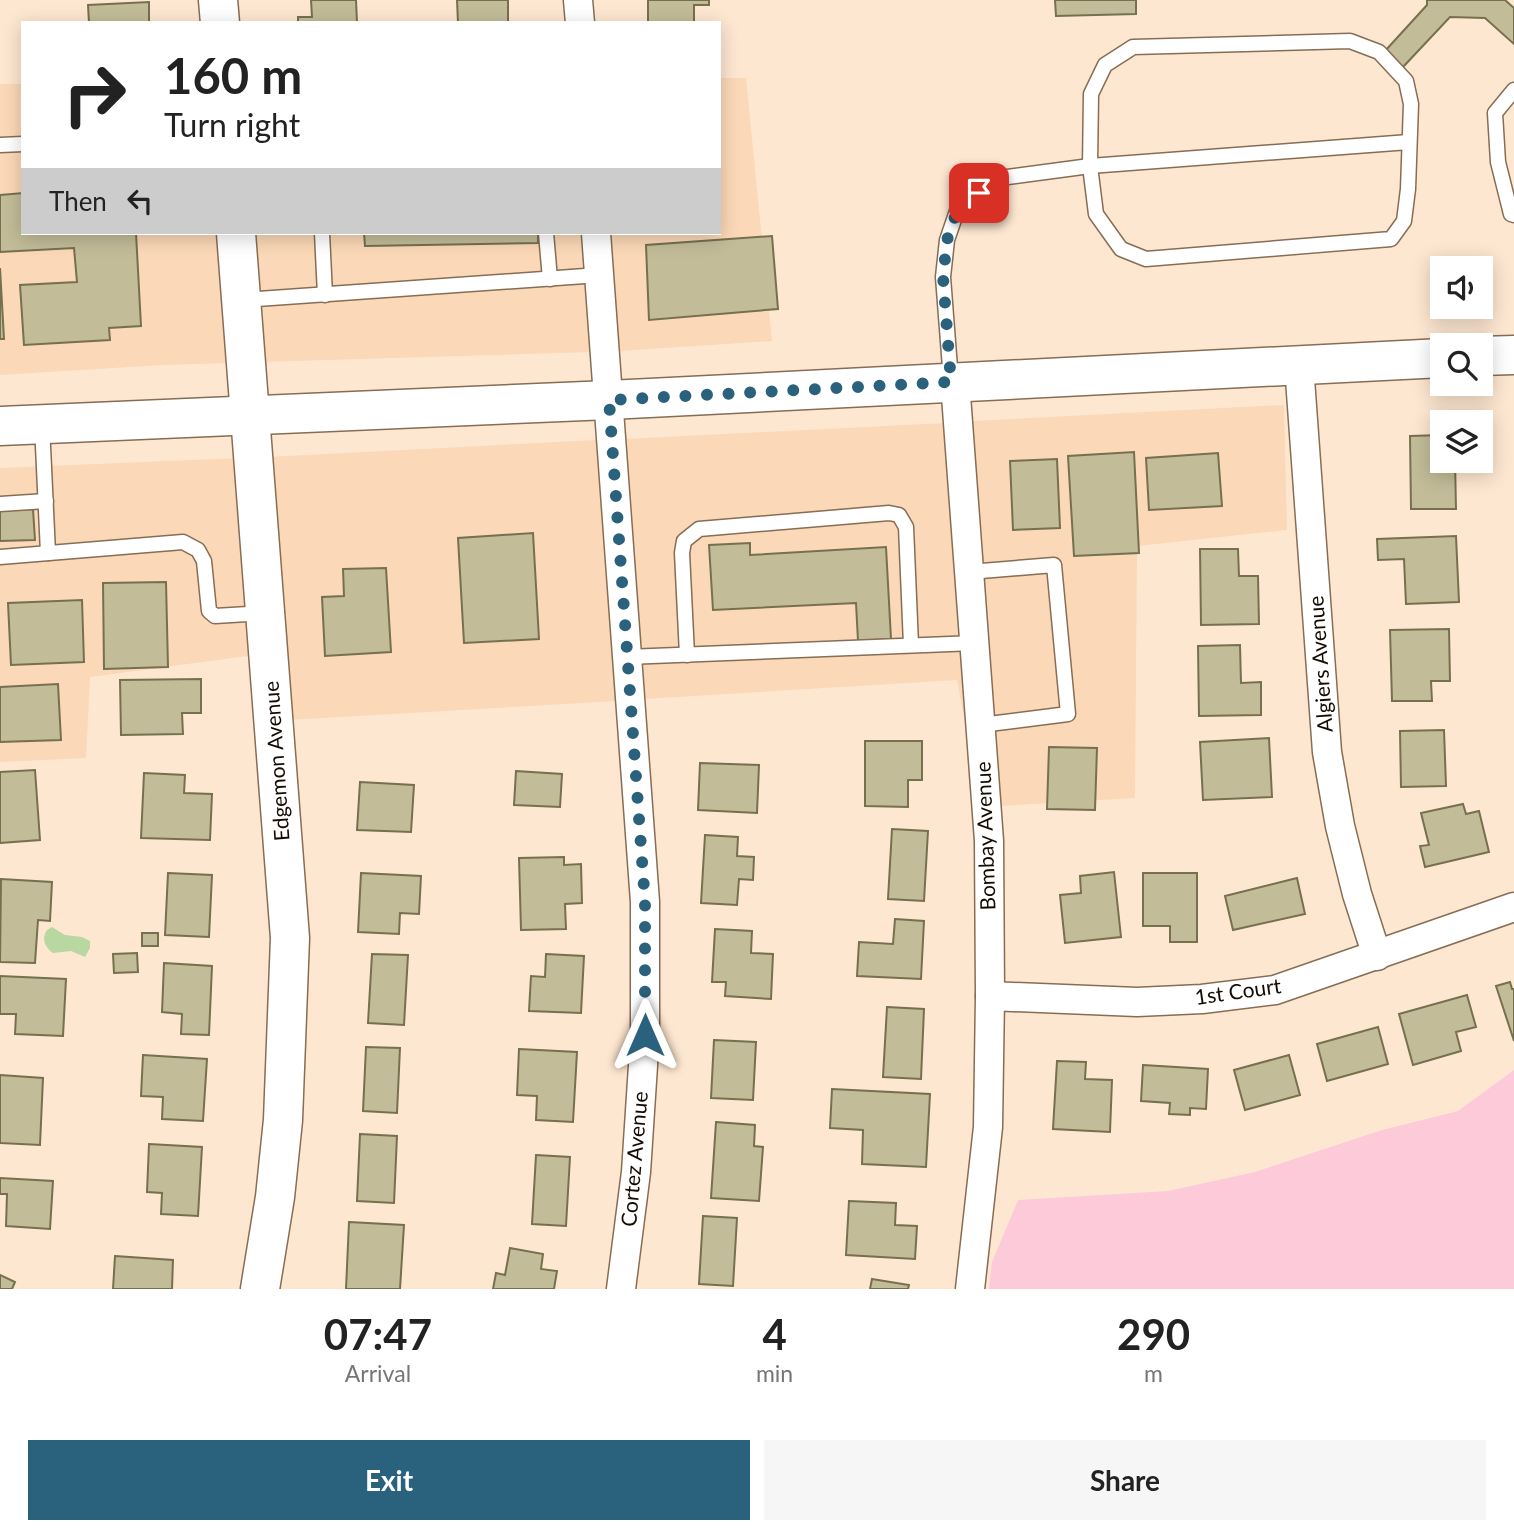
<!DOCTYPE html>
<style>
body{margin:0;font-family:Lato,sans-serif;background:#f6f6f6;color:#222;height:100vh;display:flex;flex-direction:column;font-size:26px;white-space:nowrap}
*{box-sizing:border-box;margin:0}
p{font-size:23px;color:#767676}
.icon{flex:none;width:38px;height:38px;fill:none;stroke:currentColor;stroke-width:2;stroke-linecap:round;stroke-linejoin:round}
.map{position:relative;height:1289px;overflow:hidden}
.panel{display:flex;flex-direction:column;background:#fff;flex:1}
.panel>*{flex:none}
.hud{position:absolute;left:21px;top:21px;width:700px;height:214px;border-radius:0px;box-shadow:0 4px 18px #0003;background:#fff;color:#222;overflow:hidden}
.tools{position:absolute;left:1430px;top:256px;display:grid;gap:14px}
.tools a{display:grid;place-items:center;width:63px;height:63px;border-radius:0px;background:#fff;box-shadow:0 4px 18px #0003;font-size:35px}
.pin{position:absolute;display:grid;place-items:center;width:60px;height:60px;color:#fff;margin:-30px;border-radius:14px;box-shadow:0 4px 10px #0006}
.me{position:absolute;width:77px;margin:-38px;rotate:0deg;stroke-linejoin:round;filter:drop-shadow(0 0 5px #0008)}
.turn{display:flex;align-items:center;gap:24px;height:147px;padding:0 28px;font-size:32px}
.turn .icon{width:91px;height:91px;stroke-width:2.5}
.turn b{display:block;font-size:49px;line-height:60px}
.then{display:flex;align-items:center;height:66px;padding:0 28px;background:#0003;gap:14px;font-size:26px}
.eta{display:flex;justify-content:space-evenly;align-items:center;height:119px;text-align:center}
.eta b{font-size:42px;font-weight:700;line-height:49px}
.primary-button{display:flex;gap:14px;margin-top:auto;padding:14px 28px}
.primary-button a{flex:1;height:80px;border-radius:0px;background:#2a617c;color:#fff;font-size:28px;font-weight:700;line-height:80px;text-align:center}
.primary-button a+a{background:#f6f6f6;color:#222}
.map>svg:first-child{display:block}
.built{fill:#fbd8b7}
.green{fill:#fdcada}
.water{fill:#b8d7a1}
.building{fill:#c2bc98;stroke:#76704f;stroke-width:2}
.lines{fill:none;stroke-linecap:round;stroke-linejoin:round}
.lane-casing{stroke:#866d54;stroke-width:17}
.street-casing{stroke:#866d54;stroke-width:31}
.secondary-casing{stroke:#866d54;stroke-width:41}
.primary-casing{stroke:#866d54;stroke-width:41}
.lane{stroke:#fff;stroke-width:14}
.street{stroke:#fff;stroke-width:28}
.secondary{stroke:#fff;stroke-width:38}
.primary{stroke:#fff;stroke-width:38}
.route{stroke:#2a617c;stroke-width:12;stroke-dasharray:0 21.6}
.labels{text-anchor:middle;stroke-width:5;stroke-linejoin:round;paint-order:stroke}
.street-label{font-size:21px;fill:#140b03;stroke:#fff}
</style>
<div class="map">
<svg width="1514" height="1289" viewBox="0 0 1514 1289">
<rect width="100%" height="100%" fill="#fee7d1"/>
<g class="built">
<polygon points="719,78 746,78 772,341 619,351 610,233 719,233"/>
<polygon points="0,84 23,84 23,233 222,233 232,363 162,365 0,375"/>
<polygon points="250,233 582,233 591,352 260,362"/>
<polygon points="1284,405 1287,530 1137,546 1135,798 1000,806 972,421"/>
<polygon points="945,423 968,739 957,680 644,699 625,439"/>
<polygon points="597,440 616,701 288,720 268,457"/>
<polygon points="240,458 255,655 90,677 86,758 0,762 0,468"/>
</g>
<polygon class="green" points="1514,1070 1514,1289 989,1289 992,1262 1018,1200 1168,1191 1255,1172 1382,1130 1458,1111"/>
<path class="water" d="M52,927L65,935L82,937L90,941V948L85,957L71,951L53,953C45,947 41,939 47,930Z"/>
<g class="building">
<polygon points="311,0 356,0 357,23 298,23 298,17 312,17"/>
<polygon points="457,0 508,0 508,23 458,23"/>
<polygon points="648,0 709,0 709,5 694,5 694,23 648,23"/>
<polygon points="1055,0 1136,0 1136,14 1056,16"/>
<polygon points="1427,0 1505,0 1514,8 1514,44 1485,18 1450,17 1403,67 1385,51 1427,5"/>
<polygon points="149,2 149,23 89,23 88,5"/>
<polygon points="23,193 23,233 136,233 141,326 109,328 110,340 24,345 20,285 77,282 74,248 0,252 0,195"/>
<polygon points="364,233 538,233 538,243 365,246"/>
<polygon points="772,236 778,309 649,320 646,245"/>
<polygon points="0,268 4,339 0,339"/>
<polygon points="1442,435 1442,460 1455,460 1456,509 1411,509 1410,436"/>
<polygon points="1134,452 1139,553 1074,556 1068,456"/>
<polygon points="1218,453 1222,506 1149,510 1146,458"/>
<polygon points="1057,459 1060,528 1013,530 1010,461"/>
<polygon points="33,509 35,540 0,541 0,510"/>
<polygon points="533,533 539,639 464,643 458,538"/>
<polygon points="1456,536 1459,602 1406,604 1404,559 1378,560 1377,539"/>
<polygon points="750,543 750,555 886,547 891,639 858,641 856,603 713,610 709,545"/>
<polygon points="1200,549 1238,549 1239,576 1258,576 1259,624 1201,625"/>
<polygon points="386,568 391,652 325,656 322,597 344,596 343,569"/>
<polygon points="166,582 168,667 104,669 103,583"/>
<polygon points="82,600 84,662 11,665 8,603"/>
<polygon points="1449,629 1450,681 1431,681 1432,701 1392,701 1390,630"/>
<polygon points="1240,645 1241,683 1261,682 1261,715 1199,716 1198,646"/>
<polygon points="201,679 201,713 182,713 183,734 121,735 120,680"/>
<polygon points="58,684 61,740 0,742 0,687"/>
<polygon points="1444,730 1446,786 1401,787 1400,731"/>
<polygon points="1269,738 1272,797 1203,800 1200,742"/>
<polygon points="865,741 922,741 922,780 908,780 908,807 865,806"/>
<polygon points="1049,747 1097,748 1095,810 1047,809"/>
<polygon points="700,763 759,765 757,813 698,810"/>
<polygon points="35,770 40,840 0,843 0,772"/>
<polygon points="516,771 562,774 560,807 514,805"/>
<polygon points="144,773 185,775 184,793 212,794 210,840 141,838"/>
<polygon points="360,782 414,785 411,832 357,830"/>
<polygon points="1463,804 1466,814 1479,811 1489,852 1425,867 1420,846 1429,845 1421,813"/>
<polygon points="892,829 928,831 924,901 888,899"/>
<polygon points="705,835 738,837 737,856 754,857 753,880 739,879 737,905 701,903"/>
<polygon points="564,857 564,865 581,864 582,903 565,904 566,929 521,930 519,858"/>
<polygon points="1114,872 1121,937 1065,943 1060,895 1081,893 1080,876"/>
<polygon points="168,873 212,875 209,937 165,935"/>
<polygon points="361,873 421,876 419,914 400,913 399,934 358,932"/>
<polygon points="1143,873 1197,873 1197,942 1170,942 1170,926 1143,926"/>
<polygon points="1297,878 1305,914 1233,930 1225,896"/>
<polygon points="1,879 52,882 50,921 38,920 35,963 0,962"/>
<polygon points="895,919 924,921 921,979 857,976 859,942 893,944"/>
<polygon points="715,929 752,931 751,953 773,954 771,999 725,996 726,982 712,982"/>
<rect x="142" y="933" width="16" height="13"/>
<polygon points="137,953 138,972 114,973 113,954"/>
<polygon points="372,954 408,955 404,1025 368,1023"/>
<polygon points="546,954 584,956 581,1013 529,1011 531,976 545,977"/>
<polygon points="164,963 212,966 209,1035 181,1034 182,1014 162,1012"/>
<polygon points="0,976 66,979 63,1036 15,1034 16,1014 0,1014"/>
<polygon points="1510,982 1512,989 1514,989 1514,1041 1496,986"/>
<polygon points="1467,995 1476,1027 1456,1032 1461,1051 1413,1065 1399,1014"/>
<polygon points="887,1007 924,1009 921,1079 883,1077"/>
<polygon points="1378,1027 1388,1064 1327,1081 1317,1044"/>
<polygon points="714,1040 756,1042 753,1100 711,1098"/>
<polygon points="366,1047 400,1048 397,1113 363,1111"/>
<polygon points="519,1049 577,1052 573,1122 536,1120 537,1096 517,1095"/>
<polygon points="143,1055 207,1059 203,1121 162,1119 163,1097 141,1096"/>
<polygon points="1289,1055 1300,1095 1245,1110 1234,1070"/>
<polygon points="1057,1061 1086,1062 1085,1079 1112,1080 1110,1132 1053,1129"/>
<polygon points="1143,1065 1208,1069 1206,1109 1190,1108 1190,1115 1169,1114 1170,1103 1141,1101"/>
<polygon points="0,1075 43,1078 40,1145 0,1143"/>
<polygon points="832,1089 930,1094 926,1167 862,1164 863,1130 830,1128"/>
<polygon points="716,1122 755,1125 754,1146 763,1147 759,1201 711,1198"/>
<polygon points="360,1134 397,1136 394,1203 357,1201"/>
<polygon points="149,1144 202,1147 198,1216 161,1214 162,1193 147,1192"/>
<polygon points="536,1155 570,1157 566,1226 532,1224"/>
<polygon points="0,1178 53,1181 50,1229 6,1226 7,1194 0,1194"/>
<polygon points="849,1201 896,1203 895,1225 917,1226 915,1259 846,1255"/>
<polygon points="703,1216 737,1218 733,1286 699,1284"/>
<polygon points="349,1222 404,1225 400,1289 346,1289"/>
<polygon points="510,1248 543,1254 541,1269 557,1271 554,1289 493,1289 496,1273 505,1275"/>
<polygon points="115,1256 173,1260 172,1289 113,1289"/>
<polygon points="0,1275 15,1282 12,1289 0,1289"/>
<polygon points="872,1279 909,1285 908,1289 870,1289"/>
</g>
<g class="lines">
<defs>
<g id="lane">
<polygon points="1350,41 1379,52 1406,81 1411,104 1408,189 1404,221 1391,239 1146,259 1121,249 1096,214 1090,166 1091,94 1105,65 1133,47"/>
<polyline points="1514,90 1495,113 1498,162 1511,214 1514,215"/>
<polyline points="0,145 23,144"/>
<polyline points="322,233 325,295"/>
<polyline points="546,233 550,279"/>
<polyline points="244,300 599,275"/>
<polyline points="951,381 943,277 947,240 958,208 1000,178 1090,166 1409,142"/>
<polyline points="42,425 48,553"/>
<polyline points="0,504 46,501"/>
<polyline points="0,557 183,542 198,550 204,561 209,611 215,616 264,613"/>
<polyline points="969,572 1054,565 1068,714 981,725"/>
<polyline points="687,655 682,553 684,541 699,529 889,513 899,515 906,527 911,645"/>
<polyline points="627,657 975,643"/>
</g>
<g id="street">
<polyline points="578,0 580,23"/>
<polyline points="596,233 645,902 645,1035 636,1172 621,1289"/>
<polyline points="1299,365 1327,752 1340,826 1357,894 1377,956"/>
<polyline points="955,382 989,841 990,996 988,1127 970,1289"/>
<polyline points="990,996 1137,1002 1202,999 1275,990 1514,907"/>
</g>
<g id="secondary">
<polyline points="218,0 220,23"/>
<polyline points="236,233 290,938 283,1120 275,1197 260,1289"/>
</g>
<g id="primary">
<polyline points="1480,356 1514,355"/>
<polyline points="0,426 609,400 1442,358"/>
</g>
</defs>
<use href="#lane" class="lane-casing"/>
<use href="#street" class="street-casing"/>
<use href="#secondary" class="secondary-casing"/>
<use href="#primary" class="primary-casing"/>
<use href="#lane" class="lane"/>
<use href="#street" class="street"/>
<use href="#secondary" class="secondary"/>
<use href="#primary" class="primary"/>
</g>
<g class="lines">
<polyline class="route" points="645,1035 645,902 609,400 951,382 943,277 947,240 958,208 979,193"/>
</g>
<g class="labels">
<g class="street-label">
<text transform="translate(1321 664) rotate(-94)" y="7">Algiers Avenue</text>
<text transform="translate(277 761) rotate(-94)" y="7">Edgemon Avenue</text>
<text transform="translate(986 836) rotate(-92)" y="7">Bombay Avenue</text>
<text transform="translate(1238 992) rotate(-8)" y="7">1st Court</text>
<text transform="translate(635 1159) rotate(-85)" y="7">Cortez Avenue</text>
</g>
</g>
</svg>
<div class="tools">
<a><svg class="icon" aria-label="sound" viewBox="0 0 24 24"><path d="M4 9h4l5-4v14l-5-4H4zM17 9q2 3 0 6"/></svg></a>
<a><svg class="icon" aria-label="search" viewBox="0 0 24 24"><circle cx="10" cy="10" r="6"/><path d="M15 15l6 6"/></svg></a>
<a><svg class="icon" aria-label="layers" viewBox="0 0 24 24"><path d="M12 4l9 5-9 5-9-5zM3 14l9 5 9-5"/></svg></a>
</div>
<div class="pin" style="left:979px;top:193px;background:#d93025"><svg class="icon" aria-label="arrive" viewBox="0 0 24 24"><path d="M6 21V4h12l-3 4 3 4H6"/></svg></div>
<svg class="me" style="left:645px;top:1035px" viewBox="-20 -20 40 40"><path d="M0-17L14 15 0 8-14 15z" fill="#2a617c" stroke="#fff" stroke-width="4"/></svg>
<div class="hud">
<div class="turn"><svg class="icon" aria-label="right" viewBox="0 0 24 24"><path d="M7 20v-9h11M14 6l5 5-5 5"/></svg><div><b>160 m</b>Turn right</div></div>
<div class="then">Then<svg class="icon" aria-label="left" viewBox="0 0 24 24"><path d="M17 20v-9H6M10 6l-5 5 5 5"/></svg></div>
</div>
</div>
<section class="panel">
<div class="eta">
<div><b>07:47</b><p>Arrival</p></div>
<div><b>4</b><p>min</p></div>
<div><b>290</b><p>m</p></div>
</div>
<div class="primary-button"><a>Exit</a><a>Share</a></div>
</section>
